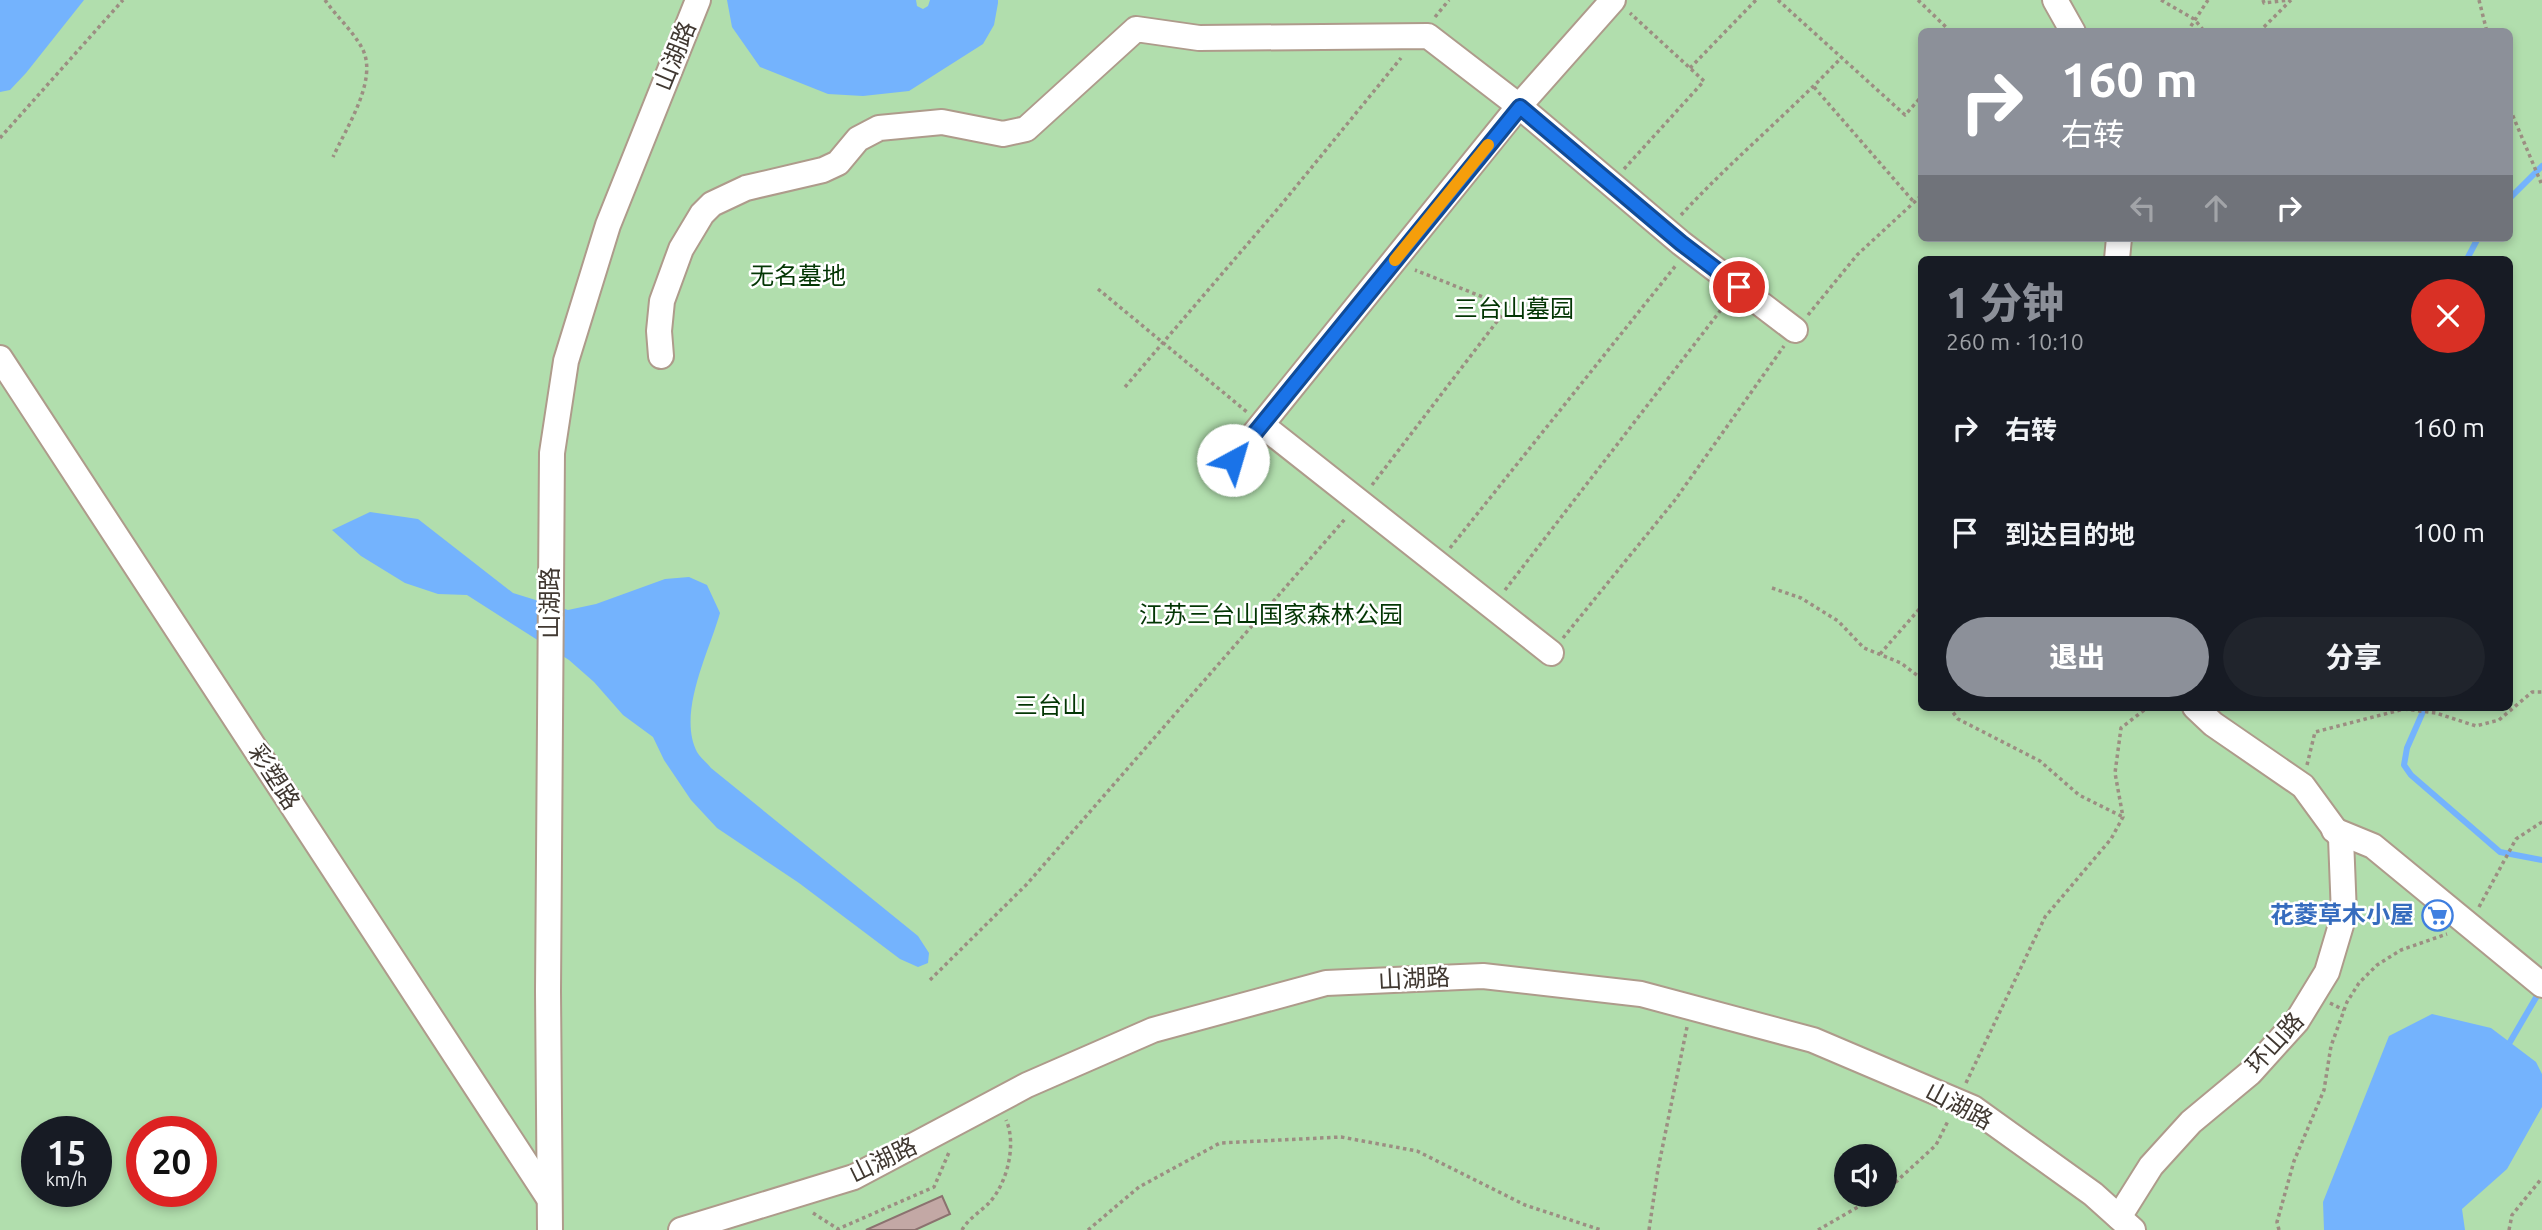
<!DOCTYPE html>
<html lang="zh">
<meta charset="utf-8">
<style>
body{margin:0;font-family:Ubuntu,"Noto Sans SC",sans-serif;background:#20242c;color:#f1f3f6;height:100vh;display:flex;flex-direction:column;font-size:26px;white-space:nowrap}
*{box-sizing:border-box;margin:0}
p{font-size:23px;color:#9ea1a6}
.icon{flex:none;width:38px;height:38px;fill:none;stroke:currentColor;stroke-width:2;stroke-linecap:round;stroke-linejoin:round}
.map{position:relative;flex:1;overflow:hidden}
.panel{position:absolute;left:1918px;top:256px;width:595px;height:455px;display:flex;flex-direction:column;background:#171b24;border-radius:10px;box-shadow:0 4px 10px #0003}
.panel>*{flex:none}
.hud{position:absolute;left:1918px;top:28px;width:595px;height:214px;border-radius:10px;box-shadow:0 4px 10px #0003;background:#8c9099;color:#fff;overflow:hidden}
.tools{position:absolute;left:1834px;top:1144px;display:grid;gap:14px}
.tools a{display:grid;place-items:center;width:63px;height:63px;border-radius:50%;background:#171b24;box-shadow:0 4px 10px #0003;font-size:35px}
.speed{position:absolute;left:21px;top:1116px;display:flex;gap:14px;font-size:35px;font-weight:700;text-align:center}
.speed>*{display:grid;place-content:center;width:91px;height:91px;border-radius:50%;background:#171b24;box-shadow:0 4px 10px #0003;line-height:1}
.speed small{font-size:18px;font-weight:400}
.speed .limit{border:10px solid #d22;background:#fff;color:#111}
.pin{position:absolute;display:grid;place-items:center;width:60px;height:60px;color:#fff;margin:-30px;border:4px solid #fff;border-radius:50%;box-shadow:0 2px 7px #0007}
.me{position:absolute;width:77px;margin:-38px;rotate:39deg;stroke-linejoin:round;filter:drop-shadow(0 0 5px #0008)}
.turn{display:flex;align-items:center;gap:24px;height:147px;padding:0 28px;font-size:32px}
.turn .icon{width:91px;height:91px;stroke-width:2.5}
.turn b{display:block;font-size:49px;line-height:60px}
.lanes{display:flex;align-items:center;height:66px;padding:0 28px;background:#0003;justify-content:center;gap:35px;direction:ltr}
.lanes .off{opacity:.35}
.round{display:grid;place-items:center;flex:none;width:74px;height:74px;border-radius:37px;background:#20242c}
.summary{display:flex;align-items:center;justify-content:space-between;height:119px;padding:0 28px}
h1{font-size:42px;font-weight:800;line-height:52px;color:#8c9099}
.primary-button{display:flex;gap:14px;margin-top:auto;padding:14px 28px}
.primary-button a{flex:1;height:80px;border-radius:42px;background:#8c9099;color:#fff;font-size:28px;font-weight:800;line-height:80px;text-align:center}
.primary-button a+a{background:#20242c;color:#f1f3f6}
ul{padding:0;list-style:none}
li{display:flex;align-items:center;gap:21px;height:105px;padding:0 28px}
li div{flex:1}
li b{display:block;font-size:26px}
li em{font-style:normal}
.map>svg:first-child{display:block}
.green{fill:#b1dead;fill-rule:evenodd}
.water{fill:#74b3fd}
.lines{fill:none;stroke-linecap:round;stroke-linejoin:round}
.stream{stroke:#74b3fd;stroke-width:6}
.building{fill:#c3a8a5;stroke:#8b726f;stroke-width:2}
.minor-casing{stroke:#ae9b8b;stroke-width:28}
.path{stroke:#9c8e82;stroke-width:3.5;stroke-dasharray:3.5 3.5;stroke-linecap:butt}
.minor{stroke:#fff;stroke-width:24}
.route-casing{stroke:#114b97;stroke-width:18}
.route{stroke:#1a73e8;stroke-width:12}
.slow{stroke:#f59e0b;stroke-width:12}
.labels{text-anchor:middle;stroke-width:5;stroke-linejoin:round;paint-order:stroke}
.street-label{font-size:24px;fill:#403831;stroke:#fff}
.park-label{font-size:24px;fill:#033604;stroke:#fff}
.shop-label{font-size:24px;font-weight:bold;fill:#366cbe;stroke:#fff;text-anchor:end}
</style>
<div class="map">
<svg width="2542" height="1230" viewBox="0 0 2542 1230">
<rect width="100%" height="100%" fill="#f0dccb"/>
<path class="green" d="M0,0H2542V1230H0ZM1922,32H2510V238H1922ZM1922,259H2510V707H1922ZM37,1132H96V1192H37ZM142,1132H201V1192H142ZM1846,1157H1885V1195H1846Z"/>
<g class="water">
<polygon points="0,0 84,0 26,73 10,90 0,92"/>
<polygon points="727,0 916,0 917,6 923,9 928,6 930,0 998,0 998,3 994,25 983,44 909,91 863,96 828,94 760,67 732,27"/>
<path d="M370,512L418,519L513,593L568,610L596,604L665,579L689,577L707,585L720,613C709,652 677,713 697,752C700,757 707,763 711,768L918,936L929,953L928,963L918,967L900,959L799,883L717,828L691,800L664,760L653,737L623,715L594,682L569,660L467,595L438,594L405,583L361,556L332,530Z"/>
<polygon points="2432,1014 2491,1028 2536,1062 2542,1074 2542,1107 2507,1169 2462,1209 2465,1230 2324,1230 2323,1202 2389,1036"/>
</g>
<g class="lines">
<g class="stream">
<polyline points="2510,198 2542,166"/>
<polyline points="2467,259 2478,238"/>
<polyline points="2425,707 2407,748 2404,765 2411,775 2500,852 2542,860"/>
<polyline points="2510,1042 2541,989"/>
</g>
</g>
<polygon class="building" points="942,1196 950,1214 915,1230 866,1230"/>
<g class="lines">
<defs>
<g id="minor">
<polyline points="2055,0 2073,32"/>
<polyline points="2117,259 2119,238"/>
<polyline points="661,356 659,331 662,301 681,249 702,214 712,204 746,188 823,170 838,163 858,139 879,128 942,122 1003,134 1026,129 1136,29 1199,38 1428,36 1519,106 1681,243 1795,330"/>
<polyline points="0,358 548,1197"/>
<polyline points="1262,425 1551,653"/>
<polyline points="1233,460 1519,106 1613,0"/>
<polyline points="2334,830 2373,846 2542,985"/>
<polyline points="2119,1217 2151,1166 2191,1122 2250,1073 2297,1021 2327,972 2344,915 2341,838 2303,786 2213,724 2195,707"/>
<polyline points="550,1230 548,991 552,453 566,361 608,225 698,0"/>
<polyline points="681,1230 854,1177 1027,1085 1153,1030 1326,983 1483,976 1641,994 1813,1040 1973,1108 2093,1194 2133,1230"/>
</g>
</defs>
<use href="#minor" class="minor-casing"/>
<g class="path">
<path d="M325,0C336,16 353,31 362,48C379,79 346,128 333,157"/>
<polyline points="1778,0 1905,115 1922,96"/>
<polyline points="1918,0 1951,32"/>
<polyline points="2161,0 2194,19 2205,32"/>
<polyline points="2263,0 2264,3 2289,0"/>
<polyline points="2479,0 2487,32"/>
<polyline points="1435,17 1449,0"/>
<polyline points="2187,32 2208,0"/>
<polyline points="2259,32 2291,0"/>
<polyline points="1690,68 1756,0"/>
<polyline points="1814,87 1913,201"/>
<polyline points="2510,109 2542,185"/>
<polyline points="0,138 123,0"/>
<polyline points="1624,169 1704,81 1630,13"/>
<path d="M1681,215C1732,160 1790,112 1842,57"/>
<polyline points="1098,289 1247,412"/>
<polyline points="1808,315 1857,255 1922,195"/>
<polyline points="1125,387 1281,205 1401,58"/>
<polyline points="1372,485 1508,307 1415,270"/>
<polyline points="1450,548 1677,264"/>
<polyline points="1772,588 1801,598 1838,621 1864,648 1901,663 1922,679"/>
<polyline points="1505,590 1727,302"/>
<polyline points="1563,638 1675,500 1784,346"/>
<polyline points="1880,654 1922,606"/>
<polyline points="1949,707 1958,719 2040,761 2079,795 2123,817"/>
<polyline points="2307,765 2315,732 2404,709 2436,713 2476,726 2499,720 2532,692 2542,692"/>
<polyline points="2479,907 2516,839 2542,822"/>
<polyline points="930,980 1027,884 1345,519"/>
<polyline points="2330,1003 2344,1010"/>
<polyline points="1966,1083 2045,917 2111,839 2123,817 2115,773 2121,728 2148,707"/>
<polyline points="1885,1192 1936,1145 1948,1121"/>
<polyline points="813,1213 838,1229 934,1187 950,1150"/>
<path d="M962,1230C968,1219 980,1212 989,1203C1007,1184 1017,1144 1006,1120"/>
<polyline points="1088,1230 1139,1187 1220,1143 1341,1137 1417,1151 1525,1205 1601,1230"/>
<polyline points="1649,1230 1658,1169 1687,1027"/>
<polyline points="1818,1230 1879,1195"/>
<polyline points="2279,1230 2277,1222 2294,1161 2324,1090 2331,1046 2347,1002 2359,983 2377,965 2401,950 2447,934"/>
<polyline points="2509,1230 2512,1215 2542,1178"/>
</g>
<use href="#minor" class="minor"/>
</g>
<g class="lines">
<defs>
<polyline id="route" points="1233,460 1520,107 1681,243 1739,287"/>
</defs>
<use href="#route" class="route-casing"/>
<use href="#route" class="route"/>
<polyline class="slow" points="1395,260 1488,145"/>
</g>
<defs>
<symbol id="supermarket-ring" viewBox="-11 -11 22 22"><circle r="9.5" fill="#fff" stroke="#3f7fe0" stroke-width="1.5"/><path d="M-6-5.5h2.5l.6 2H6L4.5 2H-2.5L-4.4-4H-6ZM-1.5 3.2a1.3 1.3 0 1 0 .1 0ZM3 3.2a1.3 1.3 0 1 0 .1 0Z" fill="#3f7fe0"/></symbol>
</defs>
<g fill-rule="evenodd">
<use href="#supermarket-ring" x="2420" y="898" width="35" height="35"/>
</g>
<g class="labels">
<g class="street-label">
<text transform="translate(675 56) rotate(-68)" y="8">山湖路</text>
<text transform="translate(550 603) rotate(-90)" y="8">山湖路</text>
<text transform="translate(274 777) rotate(57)" y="8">彩塑路</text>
<text transform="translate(1414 979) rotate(-3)" y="8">山湖路</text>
<text transform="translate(2275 1043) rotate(-48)" y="8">环山路</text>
<text transform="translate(1959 1106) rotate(28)" y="8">山湖路</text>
<text transform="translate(883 1160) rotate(-26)" y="8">山湖路</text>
</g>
<g class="park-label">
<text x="798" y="284">无名墓地</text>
<text x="1514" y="317">三台山墓园</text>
<text x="1271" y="623">江苏三台山国家森林公园</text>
<text x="1050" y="714">三台山</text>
</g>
<g class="shop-label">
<text x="2414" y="923">花菱草木小屋</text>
</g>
</g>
</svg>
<div class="tools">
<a><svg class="icon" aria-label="sound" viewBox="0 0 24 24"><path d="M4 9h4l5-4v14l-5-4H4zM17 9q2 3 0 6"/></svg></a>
</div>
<div class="speed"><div>15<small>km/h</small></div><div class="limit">20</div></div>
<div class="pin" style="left:1739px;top:287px;background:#d93025"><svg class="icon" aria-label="arrive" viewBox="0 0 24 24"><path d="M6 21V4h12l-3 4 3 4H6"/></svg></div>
<svg class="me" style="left:1233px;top:460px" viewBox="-20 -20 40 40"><circle r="19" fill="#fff"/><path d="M0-13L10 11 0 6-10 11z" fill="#1a73e8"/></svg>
<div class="hud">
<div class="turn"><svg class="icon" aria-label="right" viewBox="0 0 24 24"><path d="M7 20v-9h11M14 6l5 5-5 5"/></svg><div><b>160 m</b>右转</div></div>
<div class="lanes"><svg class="icon off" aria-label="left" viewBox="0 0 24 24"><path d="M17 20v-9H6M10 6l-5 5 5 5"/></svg><svg class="icon off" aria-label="ahead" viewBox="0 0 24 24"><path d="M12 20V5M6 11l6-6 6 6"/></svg><svg class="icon" aria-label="right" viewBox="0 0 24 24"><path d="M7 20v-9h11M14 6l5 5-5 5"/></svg></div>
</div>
<section class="panel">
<div class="summary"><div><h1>1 分钟</h1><p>260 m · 10:10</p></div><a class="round" style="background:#d93025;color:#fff"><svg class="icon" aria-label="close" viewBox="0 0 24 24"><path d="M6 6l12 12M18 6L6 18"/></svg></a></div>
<ul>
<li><svg class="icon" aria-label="right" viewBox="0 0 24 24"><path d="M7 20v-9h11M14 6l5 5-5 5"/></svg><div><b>右转</b></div><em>160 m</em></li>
<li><svg class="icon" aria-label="arrive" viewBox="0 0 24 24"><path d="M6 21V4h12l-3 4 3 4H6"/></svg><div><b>到达目的地</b></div><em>100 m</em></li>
</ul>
<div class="primary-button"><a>退出</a><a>分享</a></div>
</section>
</div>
